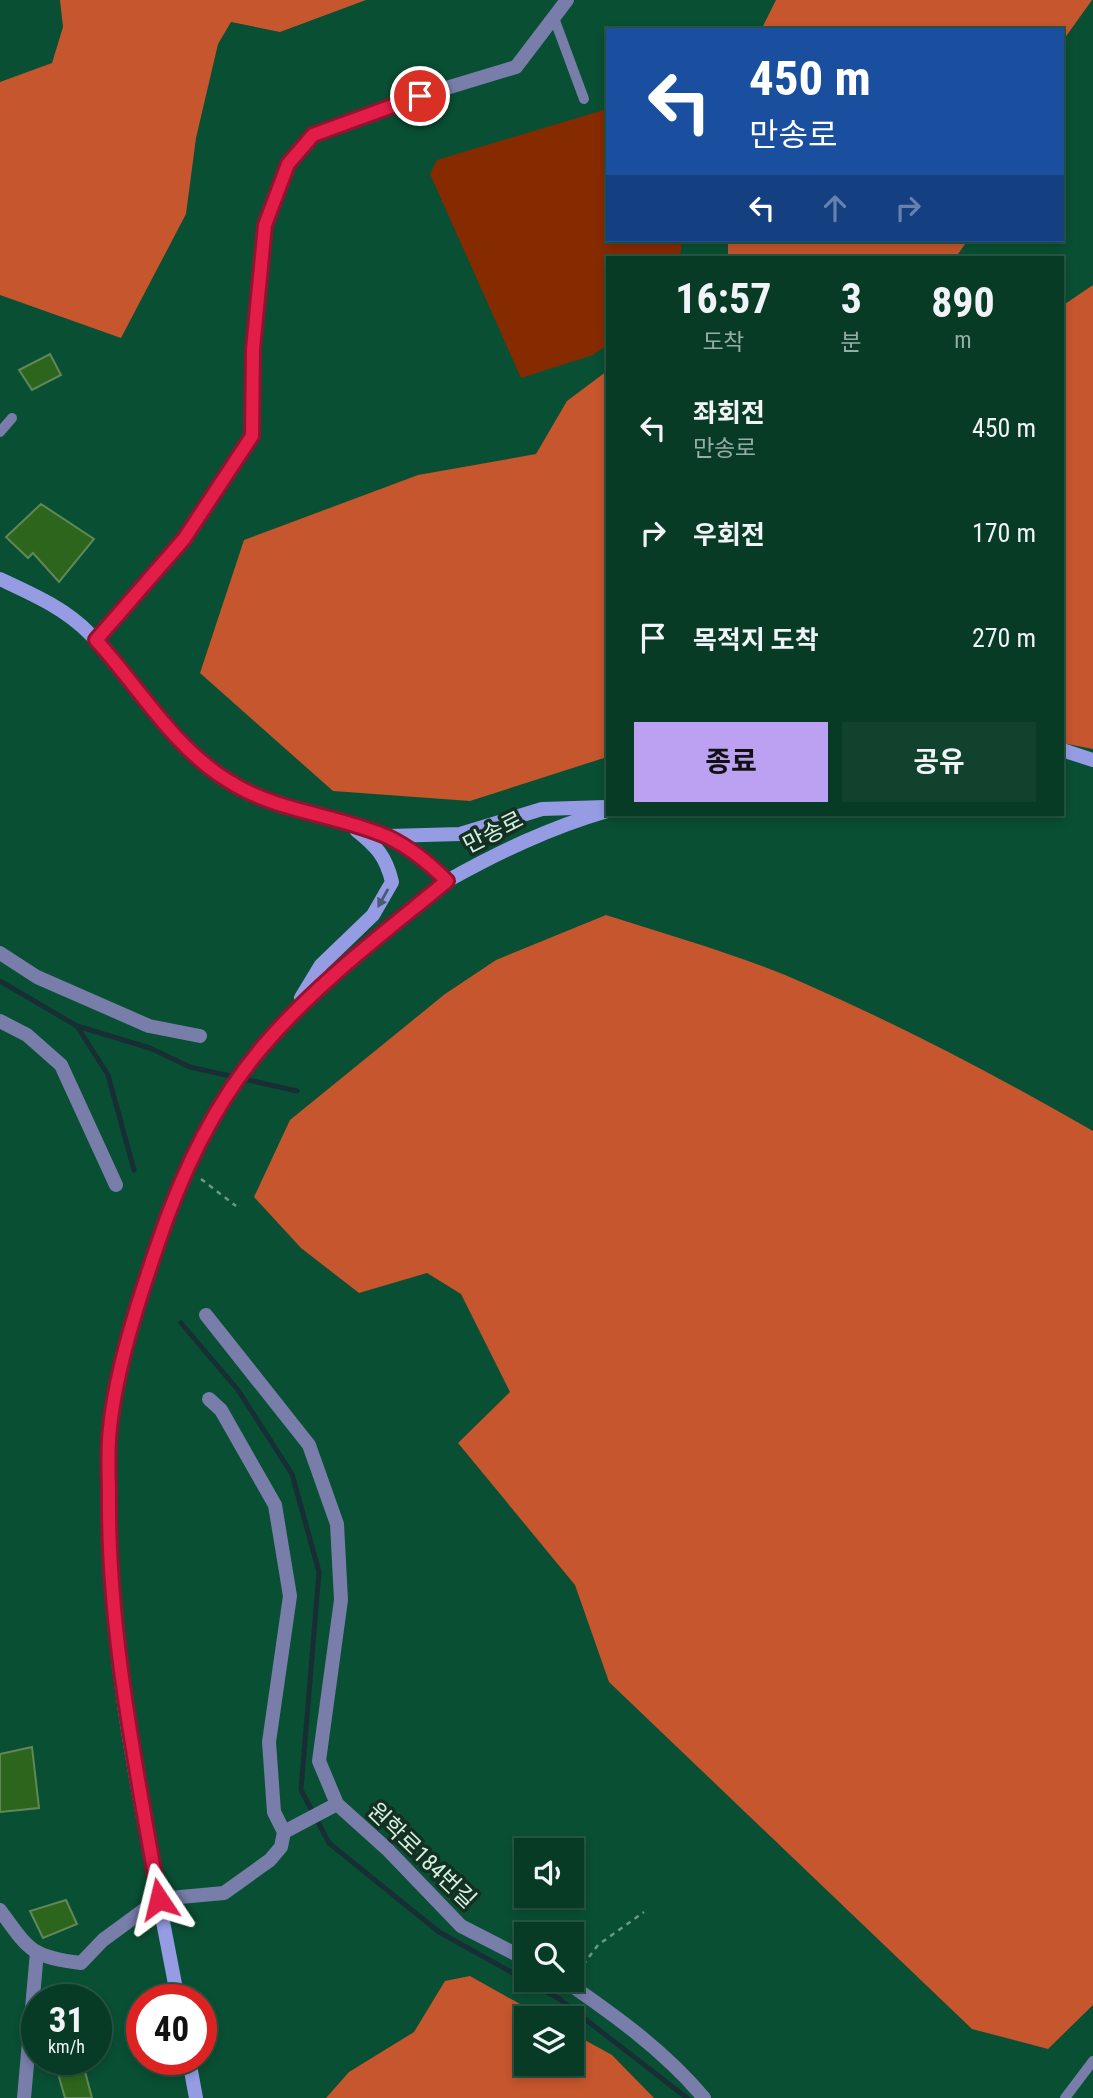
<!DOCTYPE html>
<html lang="ko">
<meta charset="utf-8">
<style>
body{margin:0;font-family:"Roboto Condensed","Noto Sans KR",sans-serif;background:#10422e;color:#f1f3f6;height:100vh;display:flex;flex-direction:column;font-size:26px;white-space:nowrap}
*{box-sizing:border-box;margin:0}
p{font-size:23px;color:#98ada7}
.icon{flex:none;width:38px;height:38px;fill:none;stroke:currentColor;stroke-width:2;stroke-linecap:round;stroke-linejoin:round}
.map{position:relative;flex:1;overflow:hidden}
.panel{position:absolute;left:606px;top:256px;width:458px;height:560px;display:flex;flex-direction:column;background:#073b26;border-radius:0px;box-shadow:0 4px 10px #0003,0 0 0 2px #285543}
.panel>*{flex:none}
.guide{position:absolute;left:606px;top:28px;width:458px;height:214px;border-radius:0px;box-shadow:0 4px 10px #0003,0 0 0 2px #285543;background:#1a4fa0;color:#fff;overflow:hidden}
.tools{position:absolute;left:514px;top:1838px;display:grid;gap:14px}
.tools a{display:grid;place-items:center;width:70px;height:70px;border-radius:0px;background:#073b26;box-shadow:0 4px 10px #0003,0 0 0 2px #285543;font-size:35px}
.speed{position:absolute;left:21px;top:1984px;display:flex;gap:14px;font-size:35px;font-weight:700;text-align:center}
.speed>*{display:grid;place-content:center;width:91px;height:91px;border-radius:50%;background:#073b26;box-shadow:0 4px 10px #0003,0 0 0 2px #285543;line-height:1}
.speed small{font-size:18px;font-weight:400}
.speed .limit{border:10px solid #d22;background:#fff;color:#111}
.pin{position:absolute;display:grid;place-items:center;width:60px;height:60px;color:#fff;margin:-30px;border:4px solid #fff;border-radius:50%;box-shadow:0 2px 7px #0007}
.me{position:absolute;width:77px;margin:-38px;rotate:350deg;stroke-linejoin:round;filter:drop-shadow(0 0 5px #0008)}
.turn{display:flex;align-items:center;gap:24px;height:147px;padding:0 28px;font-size:32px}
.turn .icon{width:91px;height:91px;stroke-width:2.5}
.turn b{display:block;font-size:49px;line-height:60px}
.lanes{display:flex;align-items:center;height:66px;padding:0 28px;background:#0003;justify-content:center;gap:35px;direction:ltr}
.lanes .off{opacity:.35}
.eta{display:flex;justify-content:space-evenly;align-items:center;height:119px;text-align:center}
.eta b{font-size:42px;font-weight:700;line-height:49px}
.cta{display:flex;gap:14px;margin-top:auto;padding:14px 28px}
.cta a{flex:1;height:80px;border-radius:0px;background:#bca0f2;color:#111;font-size:28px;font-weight:700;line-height:80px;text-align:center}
.cta a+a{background:#10422e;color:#f1f3f6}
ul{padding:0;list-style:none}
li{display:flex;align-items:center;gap:21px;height:105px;padding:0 28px}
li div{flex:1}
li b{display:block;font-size:26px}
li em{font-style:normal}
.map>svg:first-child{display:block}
.green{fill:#862a00}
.forest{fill:#c5562d}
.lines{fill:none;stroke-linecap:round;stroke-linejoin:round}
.stream{stroke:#182e35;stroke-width:5}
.building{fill:#2c661c;stroke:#618758;stroke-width:2}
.path{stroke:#679b84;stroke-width:2.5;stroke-dasharray:5 5;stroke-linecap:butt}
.lane{stroke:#787daa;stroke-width:10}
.street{stroke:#787daa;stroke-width:14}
.secondary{stroke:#969ce4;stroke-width:14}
.oneway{fill:#495b70}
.route-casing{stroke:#92132f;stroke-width:18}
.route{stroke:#e11d48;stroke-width:12}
.labels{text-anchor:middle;stroke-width:7;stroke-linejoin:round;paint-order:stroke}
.street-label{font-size:23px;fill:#d2f1df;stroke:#152f22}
</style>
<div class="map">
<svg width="1093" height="2098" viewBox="0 0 1093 2098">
<rect width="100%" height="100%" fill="#094f33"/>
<polygon class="green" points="607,109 607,240 682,240 680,257 607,257 607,345 593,355 521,378 430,174 437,160"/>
<g class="forest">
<polygon points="60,0 366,0 280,32 231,22 218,44 196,138 186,214 121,338 0,295 0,82 52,63 63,27"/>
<polygon points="776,0 1092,0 1062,42 1062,30 761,30"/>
<polygon points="728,240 968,240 956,257 728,257"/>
<polygon points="1093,285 1093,749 1062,743 1062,306"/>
<polygon points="607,371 607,757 470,801 333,791 200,673 244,540 418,475 536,454 567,401"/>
<path d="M606,915C674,937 744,956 808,985C906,1028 1001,1078 1093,1131V2005L1048,2049L972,2029L609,1682L575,1585L458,1443L510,1392L461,1294L427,1273L359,1293L301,1248L254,1197L290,1120L445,994L496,960Z"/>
<polygon points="470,1976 545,2018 527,2018 527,2063 572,2063 572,2033 612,2055 654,2098 326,2098 349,2072 414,2032 445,1981"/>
</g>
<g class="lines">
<g class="stream">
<polyline points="0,981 77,1026 108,1075 134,1170"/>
<polyline points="77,1026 150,1048 190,1067 297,1091"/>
<polyline points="181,1323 238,1390 292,1474 319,1572 301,1790 329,1843 439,1932 558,1998 687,2098"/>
</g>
</g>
<g class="building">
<polygon points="50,354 61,375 32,390 19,370"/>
<polygon points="41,504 94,539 59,582 33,553 28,558 6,537"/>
<polygon points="32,1747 39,1808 0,1812 0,1754"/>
<polygon points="66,1900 77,1924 43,1938 30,1911"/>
<polygon points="83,2064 92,2098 65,2098 57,2070"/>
</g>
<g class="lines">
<g class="path">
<polyline points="201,1179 236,1206"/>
<polyline points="577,1973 598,1945 644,1912"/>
</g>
<g class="lane">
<polyline points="554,18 584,99"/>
<polyline points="0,432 12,418"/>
<polyline points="1065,2098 1093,2061"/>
</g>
<g class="street">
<polyline points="96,640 184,539 252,436 253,349 265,225 288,164 314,135 420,96 516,67 567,0"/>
<polyline points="0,953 37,977 149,1026 200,1036"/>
<polyline points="0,1021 27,1035 61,1065 116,1185"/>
<polyline points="206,1315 309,1445 337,1524 341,1600 319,1761 337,1804 387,1849 461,1926 527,1960"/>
<polyline points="209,1399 221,1410 275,1505 290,1596 269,1742 274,1812 284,1832"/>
<polyline points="284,1832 337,1804"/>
<path d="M0,1910C29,1950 31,1957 81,1963L103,1940L159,1899L224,1893L270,1860L281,1847L284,1832"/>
<path d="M562,1979C613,2014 665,2051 704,2098"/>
<polyline points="24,2098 37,1952"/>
</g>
<g class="secondary">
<path d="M0,579C32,594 65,608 90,634C137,681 169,746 228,781C277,811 337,813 388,837C411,848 429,863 447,881C499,852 549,828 607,811"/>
<polyline points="1062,750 1093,760"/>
<polyline points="389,836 460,834 542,809 606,807"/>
<path d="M301,998L321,965L373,915L392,882C386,856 376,846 356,830"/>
<path d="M178,2000C148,1838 108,1673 109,1507C109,1481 106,1452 110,1426C119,1366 136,1308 155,1251C180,1178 213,1108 262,1048C315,983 383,933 447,881"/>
<polyline points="189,2060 196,2098"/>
</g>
</g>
<defs><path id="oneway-solid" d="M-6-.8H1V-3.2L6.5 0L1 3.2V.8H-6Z" transform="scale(1.75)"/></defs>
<use class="oneway" href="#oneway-solid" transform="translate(383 898) rotate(119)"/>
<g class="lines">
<defs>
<path id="route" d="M159,1899C136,1766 108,1633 109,1497C109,1475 107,1451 110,1428C116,1369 138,1302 157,1246C181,1174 214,1103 264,1045C318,982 384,933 447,881C429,863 411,848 388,837C336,814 275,812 227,780C172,746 139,687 96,640L184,539L252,436L253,349L265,225L288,164L313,135L420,96"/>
</defs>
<use href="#route" class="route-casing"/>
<use href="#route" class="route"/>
</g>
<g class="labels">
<g class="street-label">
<text transform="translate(493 832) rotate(-27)" y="8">만송로</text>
<text transform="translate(422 1855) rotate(44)" y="8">원학로184번길</text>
</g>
</g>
</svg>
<div class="tools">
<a><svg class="icon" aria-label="sound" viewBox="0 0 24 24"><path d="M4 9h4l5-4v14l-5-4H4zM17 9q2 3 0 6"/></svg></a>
<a><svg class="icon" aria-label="search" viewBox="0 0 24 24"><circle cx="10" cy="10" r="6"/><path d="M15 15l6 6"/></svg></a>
<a><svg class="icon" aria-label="layers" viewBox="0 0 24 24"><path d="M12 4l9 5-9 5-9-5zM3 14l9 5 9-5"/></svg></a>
</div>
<div class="speed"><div>31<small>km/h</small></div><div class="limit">40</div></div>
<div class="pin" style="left:420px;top:96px;background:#d93025"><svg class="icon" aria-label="arrive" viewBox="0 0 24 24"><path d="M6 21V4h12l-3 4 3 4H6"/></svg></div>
<svg class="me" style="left:159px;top:1899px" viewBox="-20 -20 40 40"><path d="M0-17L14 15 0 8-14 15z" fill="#e11d48" stroke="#fff" stroke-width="4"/></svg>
<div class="guide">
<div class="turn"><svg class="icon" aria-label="left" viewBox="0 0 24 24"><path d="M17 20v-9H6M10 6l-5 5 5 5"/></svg><div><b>450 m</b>만송로</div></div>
<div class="lanes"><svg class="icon" aria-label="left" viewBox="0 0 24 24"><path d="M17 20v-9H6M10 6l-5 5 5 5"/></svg><svg class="icon off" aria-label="ahead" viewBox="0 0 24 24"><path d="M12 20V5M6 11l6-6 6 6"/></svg><svg class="icon off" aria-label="right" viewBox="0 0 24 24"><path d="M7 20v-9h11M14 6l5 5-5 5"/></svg></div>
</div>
<section class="panel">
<div class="eta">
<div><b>16:57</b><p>도착</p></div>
<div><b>3</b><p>분</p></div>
<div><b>890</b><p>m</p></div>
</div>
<ul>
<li><svg class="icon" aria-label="left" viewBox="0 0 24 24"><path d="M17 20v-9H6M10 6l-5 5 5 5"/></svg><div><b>좌회전</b><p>만송로</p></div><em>450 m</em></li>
<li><svg class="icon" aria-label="right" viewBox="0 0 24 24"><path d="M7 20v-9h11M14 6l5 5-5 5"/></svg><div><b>우회전</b></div><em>170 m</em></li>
<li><svg class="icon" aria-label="arrive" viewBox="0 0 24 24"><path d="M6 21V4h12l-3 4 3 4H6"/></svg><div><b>목적지 도착</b></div><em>270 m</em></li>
</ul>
<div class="cta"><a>종료</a><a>공유</a></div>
</section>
</div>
